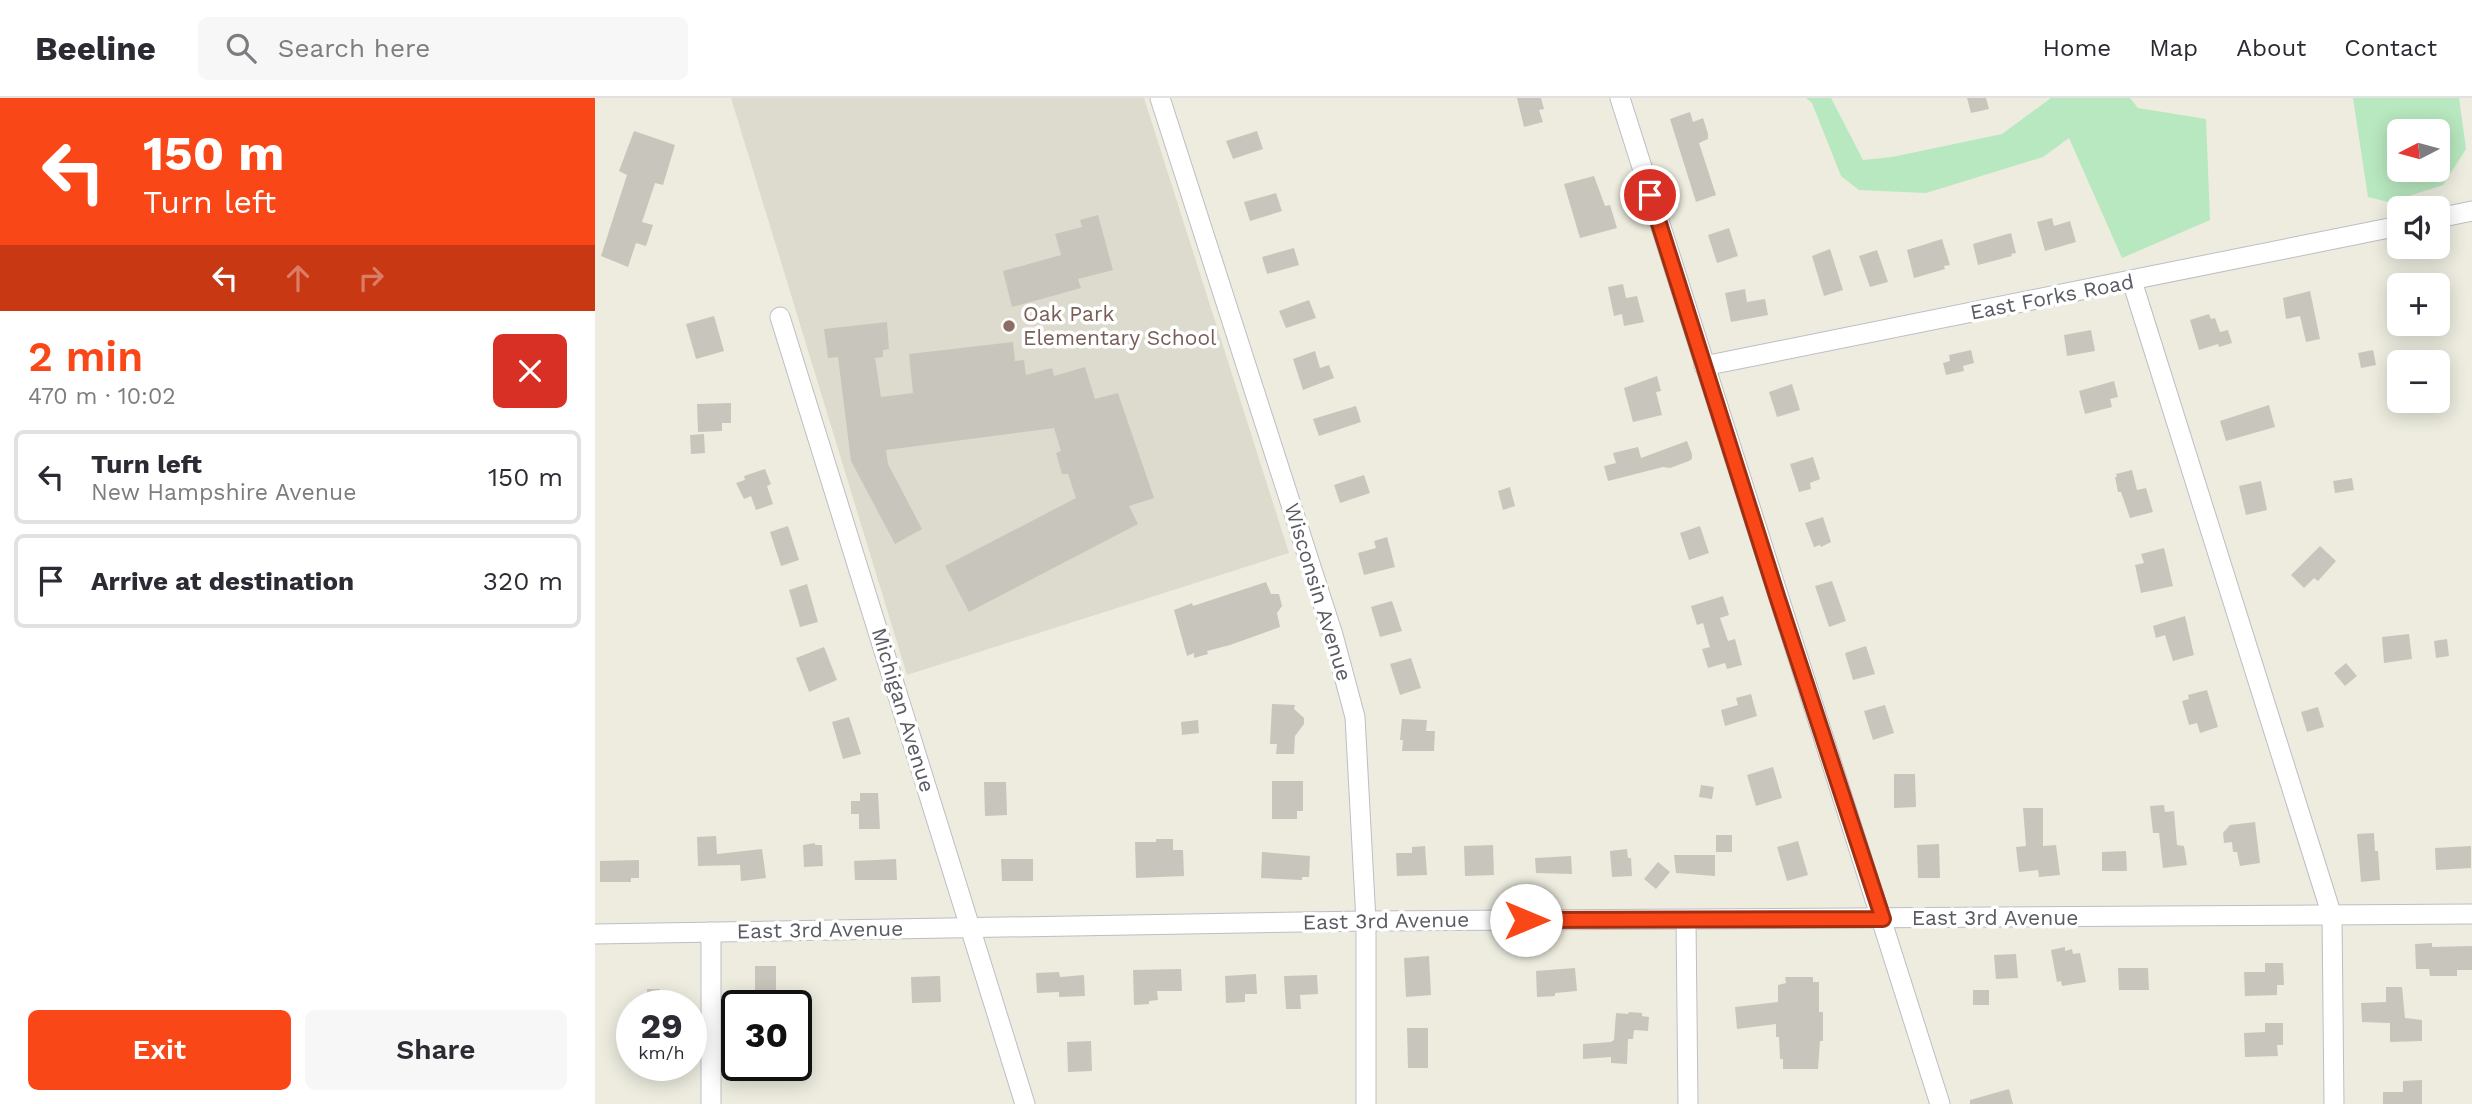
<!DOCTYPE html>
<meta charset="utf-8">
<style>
body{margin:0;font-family:"Work Sans",sans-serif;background:#f7f7f7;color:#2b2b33;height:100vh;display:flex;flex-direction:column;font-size:26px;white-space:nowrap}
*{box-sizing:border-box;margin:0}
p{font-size:23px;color:#7c7c81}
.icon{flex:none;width:38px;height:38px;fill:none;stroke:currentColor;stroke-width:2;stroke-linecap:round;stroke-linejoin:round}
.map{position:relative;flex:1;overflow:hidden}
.details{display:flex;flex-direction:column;background:#fff;width:595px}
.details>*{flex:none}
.banner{background:#fa4718;color:#fff;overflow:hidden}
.needle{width:46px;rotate:264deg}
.controls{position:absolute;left:1792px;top:21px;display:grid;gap:14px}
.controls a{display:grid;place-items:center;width:63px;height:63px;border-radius:10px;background:#fff;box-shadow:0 4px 18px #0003;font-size:35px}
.speed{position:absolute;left:21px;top:892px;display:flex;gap:14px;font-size:35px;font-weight:700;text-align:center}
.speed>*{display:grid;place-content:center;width:91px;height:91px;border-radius:50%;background:#fff;box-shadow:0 4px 18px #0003;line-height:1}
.speed small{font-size:18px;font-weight:400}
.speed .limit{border:4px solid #111;border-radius:10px;background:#fff;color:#111}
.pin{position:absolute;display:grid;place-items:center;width:60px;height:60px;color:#fff;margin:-30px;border:4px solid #fff;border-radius:50%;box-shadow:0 2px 7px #0007}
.me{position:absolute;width:77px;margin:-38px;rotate:90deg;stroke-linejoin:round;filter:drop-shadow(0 0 5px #0008)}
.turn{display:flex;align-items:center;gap:24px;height:147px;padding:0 28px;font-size:32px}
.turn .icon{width:91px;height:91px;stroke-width:2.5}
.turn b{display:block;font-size:49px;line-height:60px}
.lanes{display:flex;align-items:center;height:66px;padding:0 28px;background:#0003;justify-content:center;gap:35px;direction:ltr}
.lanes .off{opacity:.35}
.round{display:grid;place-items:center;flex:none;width:74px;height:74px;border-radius:10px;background:#f7f7f7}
.overview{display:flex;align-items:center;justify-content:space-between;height:119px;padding:0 28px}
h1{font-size:42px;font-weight:600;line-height:52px;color:#fa4718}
.primary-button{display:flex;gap:14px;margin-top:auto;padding:14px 28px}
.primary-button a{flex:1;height:80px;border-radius:10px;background:#fa4718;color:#fff;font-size:28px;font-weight:600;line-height:80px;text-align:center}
.primary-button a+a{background:#f7f7f7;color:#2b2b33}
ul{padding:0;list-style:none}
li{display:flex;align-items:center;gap:21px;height:94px;margin:0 14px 10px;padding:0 14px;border:4px solid #e1e1e2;border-radius:10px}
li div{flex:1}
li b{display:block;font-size:26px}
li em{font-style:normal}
header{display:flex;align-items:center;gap:42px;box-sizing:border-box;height:98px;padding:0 35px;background:#fff;border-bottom:2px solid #e1e1e2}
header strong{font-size:33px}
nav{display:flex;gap:38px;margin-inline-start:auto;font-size:24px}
.search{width:490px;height:63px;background:#f7f7f7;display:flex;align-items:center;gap:18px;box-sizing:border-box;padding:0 24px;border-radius:10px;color:#7c7c81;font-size:26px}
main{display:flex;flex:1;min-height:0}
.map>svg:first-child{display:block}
.education{fill:#dddbce}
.green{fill:#b8e8bf;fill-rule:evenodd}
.building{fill:#c8c6bc}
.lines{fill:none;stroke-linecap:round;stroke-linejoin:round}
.minor-casing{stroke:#bdbec5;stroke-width:21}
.minor{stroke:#fff;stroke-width:19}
.route-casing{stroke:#a22e10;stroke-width:18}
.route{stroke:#fa4718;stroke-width:12}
.education-dot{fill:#8d6e63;stroke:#fff;stroke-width:2.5}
.labels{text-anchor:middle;stroke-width:7;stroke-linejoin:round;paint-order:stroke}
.street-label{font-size:21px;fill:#585b62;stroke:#fff}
.education-label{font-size:21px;fill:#785e54;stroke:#fff;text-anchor:start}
</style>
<header>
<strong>Beeline</strong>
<div class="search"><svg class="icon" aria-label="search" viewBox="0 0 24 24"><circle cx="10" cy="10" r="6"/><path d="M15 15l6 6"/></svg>Search here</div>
<nav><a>Home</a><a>Map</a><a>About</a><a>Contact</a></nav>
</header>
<main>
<section class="details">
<div class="banner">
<div class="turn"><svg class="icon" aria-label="left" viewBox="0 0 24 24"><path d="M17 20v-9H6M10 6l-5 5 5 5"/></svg><div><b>150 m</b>Turn left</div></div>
<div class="lanes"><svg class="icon" aria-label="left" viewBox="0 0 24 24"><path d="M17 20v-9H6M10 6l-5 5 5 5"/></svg><svg class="icon off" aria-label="ahead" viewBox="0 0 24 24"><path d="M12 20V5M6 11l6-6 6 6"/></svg><svg class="icon off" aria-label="right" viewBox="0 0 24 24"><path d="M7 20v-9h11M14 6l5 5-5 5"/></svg></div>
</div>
<div class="overview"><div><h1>2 min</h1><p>470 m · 10:02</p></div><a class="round" style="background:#d93025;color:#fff"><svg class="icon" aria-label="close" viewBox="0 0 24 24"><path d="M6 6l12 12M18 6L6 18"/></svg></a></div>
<ul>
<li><svg class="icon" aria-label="left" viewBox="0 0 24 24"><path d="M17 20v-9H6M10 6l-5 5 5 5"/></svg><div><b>Turn left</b><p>New Hampshire Avenue</p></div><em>150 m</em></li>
<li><svg class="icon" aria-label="arrive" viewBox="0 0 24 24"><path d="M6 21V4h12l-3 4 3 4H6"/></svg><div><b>Arrive at destination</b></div><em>320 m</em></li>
</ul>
<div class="primary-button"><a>Exit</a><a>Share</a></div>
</section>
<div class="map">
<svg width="1877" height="1006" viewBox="0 0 1877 1006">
<rect width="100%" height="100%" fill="#edecdf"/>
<polygon class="education" points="136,0 549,0 694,455 312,577"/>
<g class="green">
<polygon points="1211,0 1236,0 1268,62 1297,59 1407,36 1456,0 1535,0 1543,10 1611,21 1615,122 1527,160 1474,40 1448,59 1331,95 1264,92 1246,78 1217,5"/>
<path d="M1758,0H1864L1871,51L1848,87L1814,98L1805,107L1773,99ZM1804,33H1843V72H1804Z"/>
</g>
<g class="building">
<polygon points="922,0 946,0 949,11 944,12 948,24 929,29"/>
<polygon points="1372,0 1391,0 1394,11 1376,15"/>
<polygon points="1095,14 1098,24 1108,20 1113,36 1113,41 1104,45 1121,97 1101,104 1075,21"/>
<polygon points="39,33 80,47 68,87 60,85 47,124 58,127 51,148 41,145 33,169 6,158 32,77 24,73"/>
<polygon points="662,33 668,51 638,61 631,43"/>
<polygon points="999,78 1010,108 1015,107 1022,130 985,140 969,86"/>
<polygon points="681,95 687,113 655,123 649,104"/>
<polygon points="503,117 518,172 483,181 486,190 417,209 408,173 466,157 460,136 487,129 485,122"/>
<polygon points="1457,120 1459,128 1475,123 1481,144 1450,153 1442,124"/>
<polygon points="1134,130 1143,158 1122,165 1113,137"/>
<polygon points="1416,135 1421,155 1416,156 1417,158 1383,167 1378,146"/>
<polygon points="1347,141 1355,167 1349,168 1350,171 1319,180 1312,152"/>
<polygon points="699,150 704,167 672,176 667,159"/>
<polygon points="1235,151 1248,192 1229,198 1217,158"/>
<polygon points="1282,152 1293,184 1275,189 1264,158"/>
<polygon points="1028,186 1031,200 1042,198 1049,224 1029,228 1027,216 1019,218 1013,189"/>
<polygon points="1150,191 1152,204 1170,201 1173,217 1136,224 1130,195"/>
<polygon points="1715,193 1725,241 1711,244 1705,218 1691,221 1688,200"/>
<polygon points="714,202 721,220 691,230 684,213"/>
<polygon points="1614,216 1616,221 1620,220 1625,234 1633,232 1637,245 1624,249 1623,246 1604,252 1595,222"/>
<polygon points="119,218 129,253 101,261 91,226"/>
<polygon points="292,224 294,251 288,252 288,259 280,260 286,299 318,295 314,256 418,244 420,263 429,262 431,277 457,270 459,278 490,269 500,301 523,295 559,400 534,408 543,426 374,514 350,468 481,400 473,376 467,376 461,355 466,353 459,330 291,352 293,366 327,431 300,446 256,363 243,259 233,260 229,231"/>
<polygon points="1496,232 1500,253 1472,258 1469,237"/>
<polygon points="1376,252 1379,265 1368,268 1369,273 1351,277 1348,265 1355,263 1354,257"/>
<polygon points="1778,252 1781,267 1766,270 1763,255"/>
<polygon points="720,253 725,270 734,267 739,280 708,292 698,261"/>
<polygon points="1062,278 1066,293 1061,294 1067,317 1038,324 1029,290"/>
<polygon points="1519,283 1523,299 1515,301 1517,309 1490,316 1484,293"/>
<polygon points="1197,286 1205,312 1182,319 1174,294"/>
<polygon points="136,305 136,325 127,325 127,333 103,334 102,306"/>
<polygon points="1674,307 1680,329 1631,343 1625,323"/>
<polygon points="761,308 766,324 724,338 718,321"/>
<polygon points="109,336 110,355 96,356 95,337"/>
<polygon points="1092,343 1097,356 1097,361 1094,363 1075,370 1068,369 1013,383 1009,368 1021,365 1018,355 1043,349 1046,360"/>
<polygon points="1218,359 1225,381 1215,385 1216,391 1204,394 1195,366"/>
<polygon points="170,371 176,386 172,388 178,406 161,412 156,398 149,401 141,385 150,382 149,378"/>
<polygon points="1537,372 1542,392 1551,390 1558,414 1535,420 1526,394 1523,394 1520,379 1522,379 1521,376"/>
<polygon points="769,377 775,395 745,405 739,387"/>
<polygon points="1757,380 1759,392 1740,395 1738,383"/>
<polygon points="1666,383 1672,412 1651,417 1644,388"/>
<polygon points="915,389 920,408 908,412 903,393"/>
<polygon points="1228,419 1236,444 1226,449 1225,447 1219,449 1210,425"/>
<polygon points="193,428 204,462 186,468 175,434"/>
<polygon points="1105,428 1114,455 1094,462 1085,435"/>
<polygon points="792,439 800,469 769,477 763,455 781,450 779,443"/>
<polygon points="1725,448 1741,463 1723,483 1719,480 1709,490 1696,477"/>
<polygon points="1569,450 1578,488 1546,495 1540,467 1549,465 1546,456"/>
<polygon points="1237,483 1251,523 1234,529 1220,488"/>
<polygon points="671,484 676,496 684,496 687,508 682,515 685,529 635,547 612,553 613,556 599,560 599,555 592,558 579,512 597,505 598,508"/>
<polygon points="212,486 223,524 205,529 194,492"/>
<polygon points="1128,498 1134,517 1125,520 1133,543 1140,541 1147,567 1132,571 1130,565 1113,570 1107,551 1115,549 1108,525 1102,527 1096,508"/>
<polygon points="797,503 807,533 785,539 776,509"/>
<polygon points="1590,518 1599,557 1578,563 1570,537 1561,540 1558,528"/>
<polygon points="1814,536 1817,561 1789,565 1787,539"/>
<polygon points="1852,541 1854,558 1841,560 1839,543"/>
<polygon points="1271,548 1280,576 1258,582 1250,555"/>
<polygon points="229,549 242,582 214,594 201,560"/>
<polygon points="816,560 826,590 805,597 795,566"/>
<polygon points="1751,565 1762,578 1750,588 1739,575"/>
<polygon points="1612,592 1623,629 1605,635 1602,625 1594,627 1587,603 1594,601 1593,597"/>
<polygon points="1156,596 1162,618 1130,628 1126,612 1143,607 1141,600"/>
<polygon points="677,606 700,607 699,611 709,620 709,626 700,638 699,656 681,656 682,646 675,646"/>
<polygon points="1290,607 1299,635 1278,642 1269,613"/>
<polygon points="1723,609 1729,629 1712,634 1706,614"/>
<polygon points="254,619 266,656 248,661 237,624"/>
<polygon points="807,621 832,622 831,633 840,633 839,653 807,653 808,642 805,642"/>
<polygon points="603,622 604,635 587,637 586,624"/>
<polygon points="1178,669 1187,700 1161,708 1152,677"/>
<polygon points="1299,676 1320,676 1321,709 1299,710"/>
<polygon points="677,683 708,683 708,713 702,713 702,721 677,721"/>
<polygon points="389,684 411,684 412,717 390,718"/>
<polygon points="1106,687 1119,689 1117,701 1104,699"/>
<polygon points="265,695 283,695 285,731 264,731 264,716 256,716 256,703 265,703"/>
<polygon points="1569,707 1570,714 1579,713 1582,747 1589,748 1592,767 1568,770 1564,735 1558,735 1555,708"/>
<polygon points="1428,710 1448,710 1448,748 1461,747 1465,777 1444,779 1443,772 1424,774 1421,749 1431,748"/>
<polygon points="1660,724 1665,765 1645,768 1642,754 1638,754 1637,744 1629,745 1628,735 1635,727"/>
<polygon points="1779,735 1780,753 1783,753 1785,782 1766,784 1762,736"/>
<rect x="1121" y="737" width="16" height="17"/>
<polygon points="121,738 122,756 167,751 171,780 146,783 145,767 103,768 102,739"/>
<polygon points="561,741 578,741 578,752 588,752 589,778 541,780 540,744 561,744"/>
<polygon points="1203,743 1213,777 1192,783 1182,749"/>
<polygon points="220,745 220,747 227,747 228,768 209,769 208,747"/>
<polygon points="1344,746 1345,780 1323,780 1322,747"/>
<polygon points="898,747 899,777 870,778 869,748"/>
<polygon points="830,748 832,777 802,778 801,755 817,755 817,749"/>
<polygon points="1876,748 1876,770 1841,772 1840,750"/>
<polygon points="1032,751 1033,760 1036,760 1037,778 1017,779 1015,753"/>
<polygon points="1531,753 1532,773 1507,773 1507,754"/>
<polygon points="667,754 715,758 714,779 707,779 707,782 666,780"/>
<polygon points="1079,757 1120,757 1120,778 1081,775"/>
<polygon points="976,758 977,776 941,775 940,760"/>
<polygon points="301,761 302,782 260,782 259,763"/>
<polygon points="406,761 438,761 438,783 407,783"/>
<polygon points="44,762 44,780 36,780 36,784 5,784 5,763"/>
<polygon points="1063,764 1075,774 1061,791 1049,781"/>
<polygon points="1837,845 1837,849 1877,848 1877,872 1862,872 1862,878 1835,878 1834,871 1821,871 1820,846"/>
<polygon points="1470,849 1470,853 1477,851 1478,856 1485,855 1491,884 1467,888 1466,883 1462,884 1456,852"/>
<polygon points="1421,856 1423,880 1401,881 1399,857"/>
<polygon points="834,858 836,897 811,899 809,860"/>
<polygon points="1670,865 1688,865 1689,887 1682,887 1682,897 1650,898 1649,874 1670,874"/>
<rect x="160" y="868" width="21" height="33"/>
<polygon points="980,870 982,893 960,895 960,898 942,899 941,873"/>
<polygon points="1523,870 1553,870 1554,892 1524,892"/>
<polygon points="586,871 587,893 562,893 563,902 554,903 554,906 539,907 538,872"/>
<polygon points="464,874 465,879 489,877 490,898 464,899 464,894 442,895 441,875"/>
<polygon points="661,876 662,896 650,896 650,904 631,905 630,878"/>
<polygon points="722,877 723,896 705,897 706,911 691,911 689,878"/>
<polygon points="345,878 346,904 317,905 316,879"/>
<polygon points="1190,879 1218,879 1218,884 1224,884 1224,914 1228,914 1228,943 1225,943 1223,971 1188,971 1188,961 1185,961 1184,939 1181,939 1181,926 1142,931 1140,909 1183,904 1183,887 1191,885"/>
<polygon points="1791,889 1807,889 1810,920 1827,922 1827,943 1795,944 1795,925 1767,924 1766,905 1791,904"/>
<polygon points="52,891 65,891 65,895 70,895 70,908 53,908"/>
<rect x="1378" y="892" width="16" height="15"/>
<polygon points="1034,914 1047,915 1047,918 1054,919 1053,933 1039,932 1038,941 1033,941 1032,966 1016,965 1016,959 988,961 988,946 1016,944 1019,942 1021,915 1033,916"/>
<polygon points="1670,925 1688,925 1688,947 1682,947 1683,958 1650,959 1649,935 1670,934"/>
<polygon points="812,930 833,930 833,970 813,970"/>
<polygon points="496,943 497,973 473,974 472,944"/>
<polygon points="1827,982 1827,1006 1788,1006 1788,994 1808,994 1808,983"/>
<polygon points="1414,991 1418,1006 1375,1006 1375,1002"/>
</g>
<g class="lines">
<defs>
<g id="minor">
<polyline points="565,0 738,537 760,619 771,823 771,1006"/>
<polyline points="1025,0 1345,1006"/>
<polyline points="1843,120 1877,113"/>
<polyline points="1537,183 1737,818 1739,1006"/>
<polyline points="185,219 430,1006"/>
<polyline points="1109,268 1804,128"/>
<polyline points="1091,822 1093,1006"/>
<polyline points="116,834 116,1006"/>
<polyline points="0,836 771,823 1877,816"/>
</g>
</defs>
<use href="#minor" class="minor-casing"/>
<use href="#minor" class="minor"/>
</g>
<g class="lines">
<defs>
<polyline id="route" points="931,822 1288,821 1183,501 1055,97"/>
</defs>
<use href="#route" class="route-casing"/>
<use href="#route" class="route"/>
</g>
<circle class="education-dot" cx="414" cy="228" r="7"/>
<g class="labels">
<g class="street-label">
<text transform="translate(1457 199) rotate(-11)" y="7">East Forks Road</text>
<text transform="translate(723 494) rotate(73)" y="7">Wisconsin Avenue</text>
<text transform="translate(308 612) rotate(73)" y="7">Michigan Avenue</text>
<text x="1400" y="827">East 3rd Avenue</text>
<text transform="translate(791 823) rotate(-1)" y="7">East 3rd Avenue</text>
<text transform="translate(225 832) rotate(-1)" y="7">East 3rd Avenue</text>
</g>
<g class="education-label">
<text x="428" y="223">Oak Park<tspan x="428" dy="24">Elementary School</tspan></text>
</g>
</g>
</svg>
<div class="controls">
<a><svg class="needle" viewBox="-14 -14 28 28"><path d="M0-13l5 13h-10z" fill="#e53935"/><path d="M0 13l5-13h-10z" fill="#7c7c81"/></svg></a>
<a><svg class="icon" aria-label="sound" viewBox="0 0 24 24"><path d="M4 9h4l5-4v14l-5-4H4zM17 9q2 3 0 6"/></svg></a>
<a>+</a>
<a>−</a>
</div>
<div class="speed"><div>29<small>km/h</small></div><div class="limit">30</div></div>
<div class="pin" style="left:1055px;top:97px;background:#d93025"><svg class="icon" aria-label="arrive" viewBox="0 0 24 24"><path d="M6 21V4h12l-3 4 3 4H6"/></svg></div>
<svg class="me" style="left:931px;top:822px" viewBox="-20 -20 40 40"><circle r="19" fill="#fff"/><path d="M0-13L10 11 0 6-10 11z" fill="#fa4718"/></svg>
</div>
</main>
